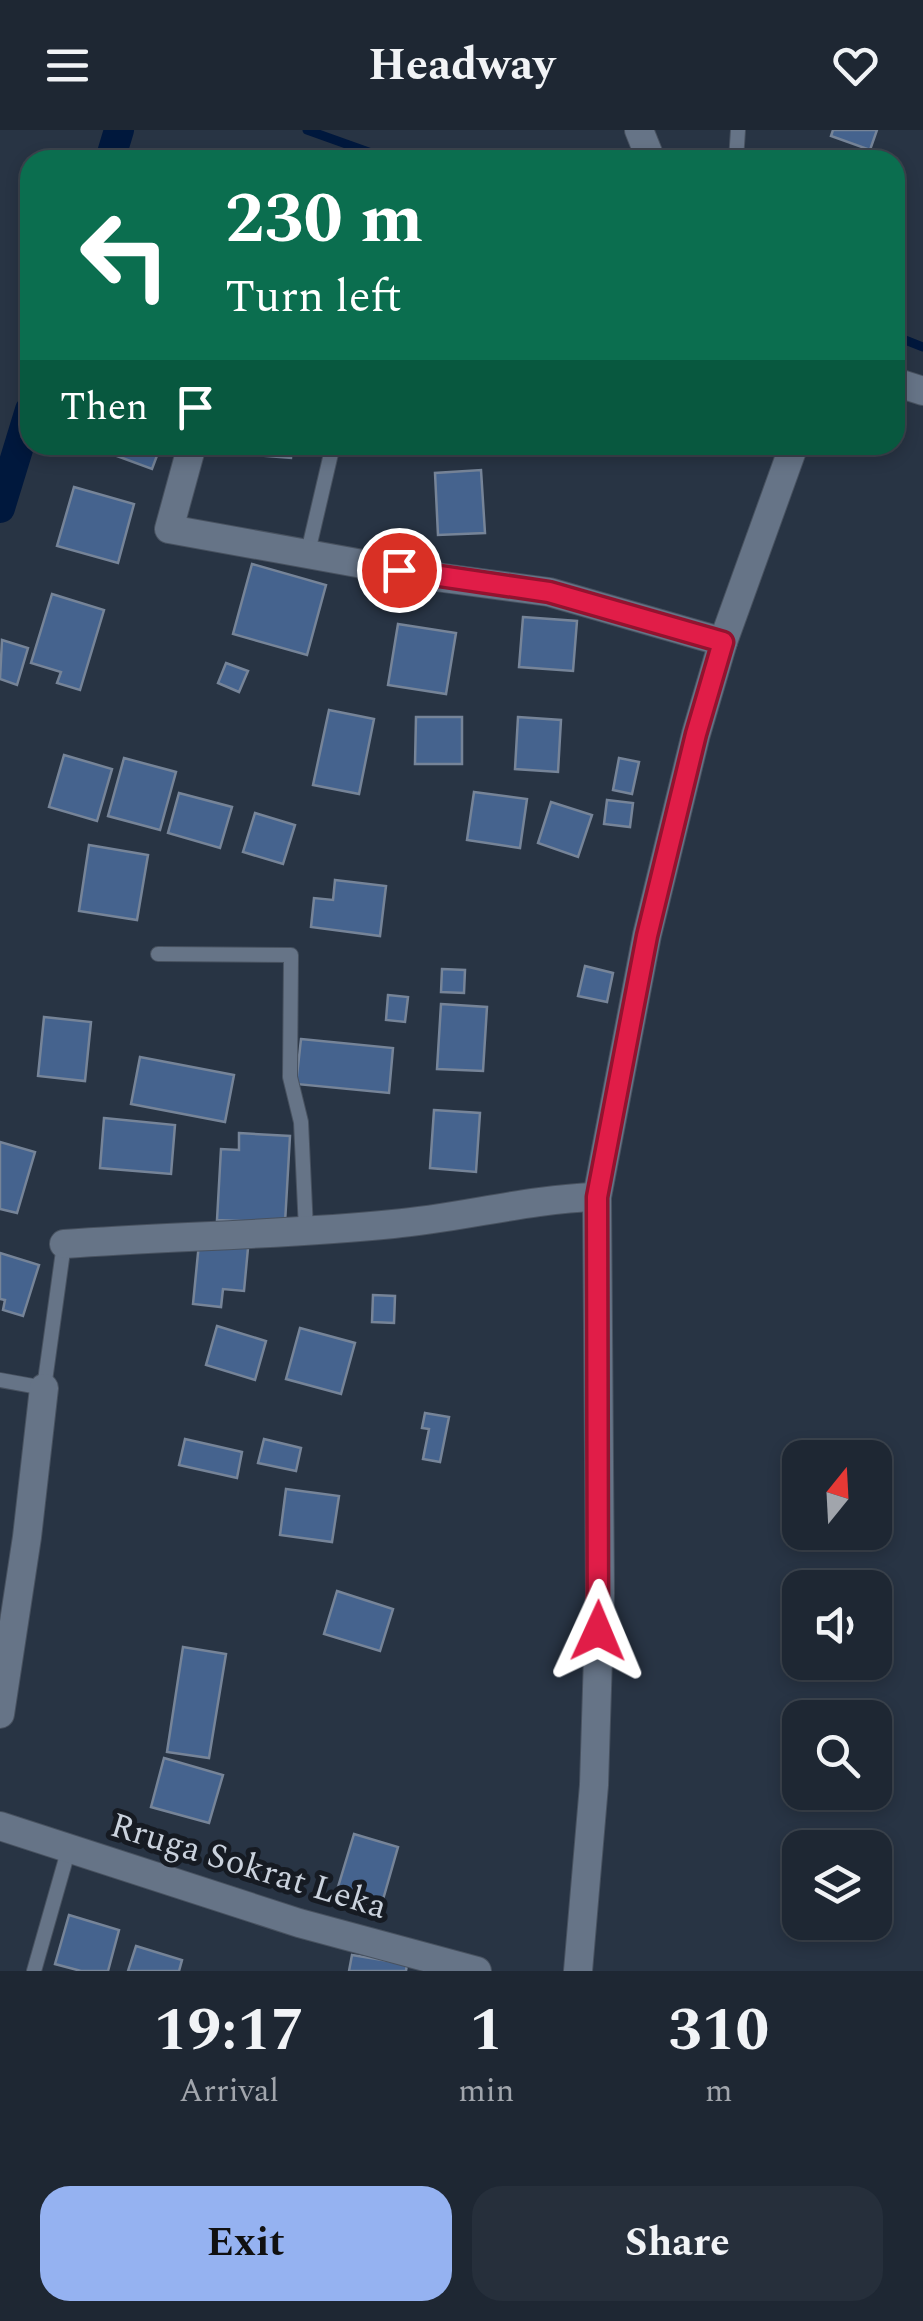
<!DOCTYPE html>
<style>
body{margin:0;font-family:Spectral,serif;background:#262f3b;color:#f1f3f6;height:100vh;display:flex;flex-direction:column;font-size:38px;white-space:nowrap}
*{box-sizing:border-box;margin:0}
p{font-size:32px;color:#a1a5ac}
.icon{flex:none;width:55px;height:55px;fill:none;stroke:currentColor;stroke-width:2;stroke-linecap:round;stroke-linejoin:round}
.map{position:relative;height:1841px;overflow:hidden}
.sheet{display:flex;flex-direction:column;background:#1e2733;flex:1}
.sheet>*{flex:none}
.guide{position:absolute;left:20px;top:20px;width:885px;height:305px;border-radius:30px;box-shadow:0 5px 15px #0003,0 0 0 2px #3c444e;background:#0b6e4f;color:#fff;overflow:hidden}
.needle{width:65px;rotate:18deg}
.controls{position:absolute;left:782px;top:1310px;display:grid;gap:20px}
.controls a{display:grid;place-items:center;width:110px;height:110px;border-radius:20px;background:#1e2733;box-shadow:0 5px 15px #0003,0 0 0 2px #3c444e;font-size:50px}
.pin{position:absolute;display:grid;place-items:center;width:85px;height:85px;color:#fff;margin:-42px;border:5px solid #fff;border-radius:50%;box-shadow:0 2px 10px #0007}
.me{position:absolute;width:110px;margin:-55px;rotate:1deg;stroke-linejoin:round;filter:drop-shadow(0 0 8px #0008)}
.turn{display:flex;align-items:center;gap:35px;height:210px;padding:0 40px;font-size:45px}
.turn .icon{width:130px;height:130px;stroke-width:2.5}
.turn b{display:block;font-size:70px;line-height:85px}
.then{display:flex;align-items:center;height:95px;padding:0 40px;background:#0003;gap:20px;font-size:38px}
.eta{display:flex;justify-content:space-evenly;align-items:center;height:170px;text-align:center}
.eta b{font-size:60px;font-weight:700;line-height:70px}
.button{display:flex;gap:20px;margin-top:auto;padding:20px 40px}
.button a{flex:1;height:115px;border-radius:30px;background:#95b2f1;color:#111;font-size:40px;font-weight:700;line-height:115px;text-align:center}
.button a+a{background:#262f3b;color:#f1f3f6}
header{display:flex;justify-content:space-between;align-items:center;height:130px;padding:0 40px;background:#1e2733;font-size:45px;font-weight:700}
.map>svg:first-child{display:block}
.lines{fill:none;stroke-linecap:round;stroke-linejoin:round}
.stream{stroke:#00183d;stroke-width:9}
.canal{stroke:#00183d;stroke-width:30}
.building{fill:#45638e;stroke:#768498;stroke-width:2.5}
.service-casing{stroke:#485260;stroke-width:16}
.minor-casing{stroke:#485260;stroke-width:30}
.service{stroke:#667487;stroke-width:14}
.minor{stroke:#667487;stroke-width:28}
.route-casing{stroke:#92132f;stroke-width:25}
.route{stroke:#e11d48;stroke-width:18}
.labels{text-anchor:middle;stroke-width:10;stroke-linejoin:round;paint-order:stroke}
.street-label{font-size:35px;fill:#cad2dd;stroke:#161b23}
</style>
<header><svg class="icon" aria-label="menu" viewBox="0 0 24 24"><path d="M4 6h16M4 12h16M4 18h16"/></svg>Headway<svg class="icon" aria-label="heart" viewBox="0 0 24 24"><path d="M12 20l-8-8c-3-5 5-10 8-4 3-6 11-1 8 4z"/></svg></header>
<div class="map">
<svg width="923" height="1841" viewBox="0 0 923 1841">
<rect width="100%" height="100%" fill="#283444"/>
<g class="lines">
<g class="stream">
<polyline points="307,0 391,30"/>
<polyline points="895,206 923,217"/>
</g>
<g class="canal">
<polyline points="110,30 119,0"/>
<polyline points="0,378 30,280"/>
</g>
</g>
<g class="building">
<polygon points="833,0 877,0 870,20 831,6"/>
<polygon points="87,315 161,315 152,339"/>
<polygon points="243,315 292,315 291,328 242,324"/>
<polygon points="481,340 485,403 438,405 435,343"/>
<polygon points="74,357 134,374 118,433 57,416"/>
<polygon points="252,434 326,455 307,525 233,504"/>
<polygon points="52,464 104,480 80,560 57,553 61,542 31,533"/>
<polygon points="523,487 577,491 573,541 519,537"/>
<polygon points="398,494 456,503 446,564 388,555"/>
<polygon points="2,510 28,518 17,555 0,549"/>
<polygon points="226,533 248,541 239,562 218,553"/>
<polygon points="329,580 374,589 359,664 313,655"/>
<polygon points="416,587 462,587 462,634 415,634"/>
<polygon points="518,587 561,590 558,642 515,639"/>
<polygon points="64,625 112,639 97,691 49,677"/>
<polygon points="124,628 176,642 160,700 108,686"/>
<polygon points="619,628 639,632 632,664 613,660"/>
<polygon points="474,662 527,669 520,718 467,710"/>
<polygon points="179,663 232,677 220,718 168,703"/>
<polygon points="607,670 633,673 630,697 604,694"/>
<polygon points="551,672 592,685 578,727 538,713"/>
<polygon points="255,683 295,695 283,734 243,722"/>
<polygon points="89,715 148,725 137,790 79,781"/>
<polygon points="335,750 386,756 380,806 311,797 314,768 333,770"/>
<polygon points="585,836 613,843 607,872 578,866"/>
<polygon points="442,839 465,840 464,863 441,862"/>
<polygon points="388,865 408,867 405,892 386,890"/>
<polygon points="441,874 487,877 483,941 437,939"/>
<polygon points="44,887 91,892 85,951 38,946"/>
<polygon points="301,909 393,918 389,963 296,954"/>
<polygon points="140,927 234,945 225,992 131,974"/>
<polygon points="434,980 480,983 476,1042 430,1038"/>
<polygon points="104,988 175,995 171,1044 100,1038"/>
<polygon points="239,1003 290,1006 285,1093 217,1090 221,1019 239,1020"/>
<polygon points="0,1012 35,1022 17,1083 0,1079"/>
<polygon points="199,1113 248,1118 244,1161 223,1159 221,1177 193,1174"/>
<polygon points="0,1123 39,1135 23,1186 3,1180 5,1170 0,1169"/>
<polygon points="373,1165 395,1166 394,1193 372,1192"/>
<polygon points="217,1196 266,1211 255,1250 206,1235"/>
<polygon points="300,1198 355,1213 341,1264 286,1249"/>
<polygon points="425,1283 449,1287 440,1332 423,1329 429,1299 422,1298"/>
<polygon points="185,1309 242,1322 237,1348 179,1335"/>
<polygon points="264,1309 301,1318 296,1341 258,1333"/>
<polygon points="286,1359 339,1366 332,1412 280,1405"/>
<polygon points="337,1461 393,1479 380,1521 324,1504"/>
<polygon points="183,1517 226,1524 209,1628 167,1622"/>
<polygon points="164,1628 223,1645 209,1693 151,1677"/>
<polygon points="354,1704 398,1717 380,1780 335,1767"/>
<polygon points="69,1785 119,1800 108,1841 81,1841 55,1834"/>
<polygon points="136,1816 182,1830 179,1841 128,1841"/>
<polygon points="352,1825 407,1834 406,1841 349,1841"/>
</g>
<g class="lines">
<defs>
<g id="service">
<polyline points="736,30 738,0"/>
<polyline points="308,422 333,315"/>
<polyline points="158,824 291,825 290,947 301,992 306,1100"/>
<polyline points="0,1250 44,1258 64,1114"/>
<polyline points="34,1841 69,1718"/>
</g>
<g id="minor">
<polyline points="639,0 651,30"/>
<polyline points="895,252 923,261"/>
<polyline points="192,315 169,399 429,446 549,462 723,512"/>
<path d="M64,1114C174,1106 284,1105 393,1094C462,1088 527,1069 597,1067"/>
<polyline points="0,1584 27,1407 44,1258"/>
<polyline points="0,1696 299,1793 477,1841"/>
<polyline points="578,1841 594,1655 600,1463 597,1067 647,805 696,604 723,512 794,315"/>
</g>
</defs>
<use href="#service" class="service-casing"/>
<use href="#minor" class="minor-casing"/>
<use href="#service" class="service"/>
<use href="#minor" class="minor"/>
</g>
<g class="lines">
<defs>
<polyline id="route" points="399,440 549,462 723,512 696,604 647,806 597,1067 598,1501"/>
</defs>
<use href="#route" class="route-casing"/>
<use href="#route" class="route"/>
</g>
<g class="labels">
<g class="street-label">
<text transform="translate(249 1735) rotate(17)" y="12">Rruga Sokrat Leka</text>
</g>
</g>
</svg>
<div class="controls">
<a><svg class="needle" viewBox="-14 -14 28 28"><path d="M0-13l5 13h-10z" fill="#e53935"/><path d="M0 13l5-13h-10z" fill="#a1a5ac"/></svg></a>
<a><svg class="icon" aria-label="sound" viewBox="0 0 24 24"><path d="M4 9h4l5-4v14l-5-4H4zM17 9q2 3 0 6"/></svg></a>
<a><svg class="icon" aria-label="search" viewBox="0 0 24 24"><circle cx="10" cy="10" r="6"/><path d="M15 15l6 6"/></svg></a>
<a><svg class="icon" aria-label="layers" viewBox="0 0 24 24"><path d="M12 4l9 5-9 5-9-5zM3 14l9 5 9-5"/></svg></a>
</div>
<div class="pin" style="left:399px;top:440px;background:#d93025"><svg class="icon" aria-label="arrive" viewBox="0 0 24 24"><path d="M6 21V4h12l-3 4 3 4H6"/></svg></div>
<svg class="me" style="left:598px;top:1501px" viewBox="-20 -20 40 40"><path d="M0-17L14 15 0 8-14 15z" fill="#e11d48" stroke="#fff" stroke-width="4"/></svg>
<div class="guide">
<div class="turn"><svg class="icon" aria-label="left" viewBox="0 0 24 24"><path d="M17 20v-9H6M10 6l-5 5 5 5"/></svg><div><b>230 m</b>Turn left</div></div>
<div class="then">Then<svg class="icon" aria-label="arrive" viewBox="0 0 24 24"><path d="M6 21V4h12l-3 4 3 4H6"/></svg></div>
</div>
</div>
<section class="sheet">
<div class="eta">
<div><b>19:17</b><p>Arrival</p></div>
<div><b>1</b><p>min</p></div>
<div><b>310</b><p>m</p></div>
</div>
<div class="button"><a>Exit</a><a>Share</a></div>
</section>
